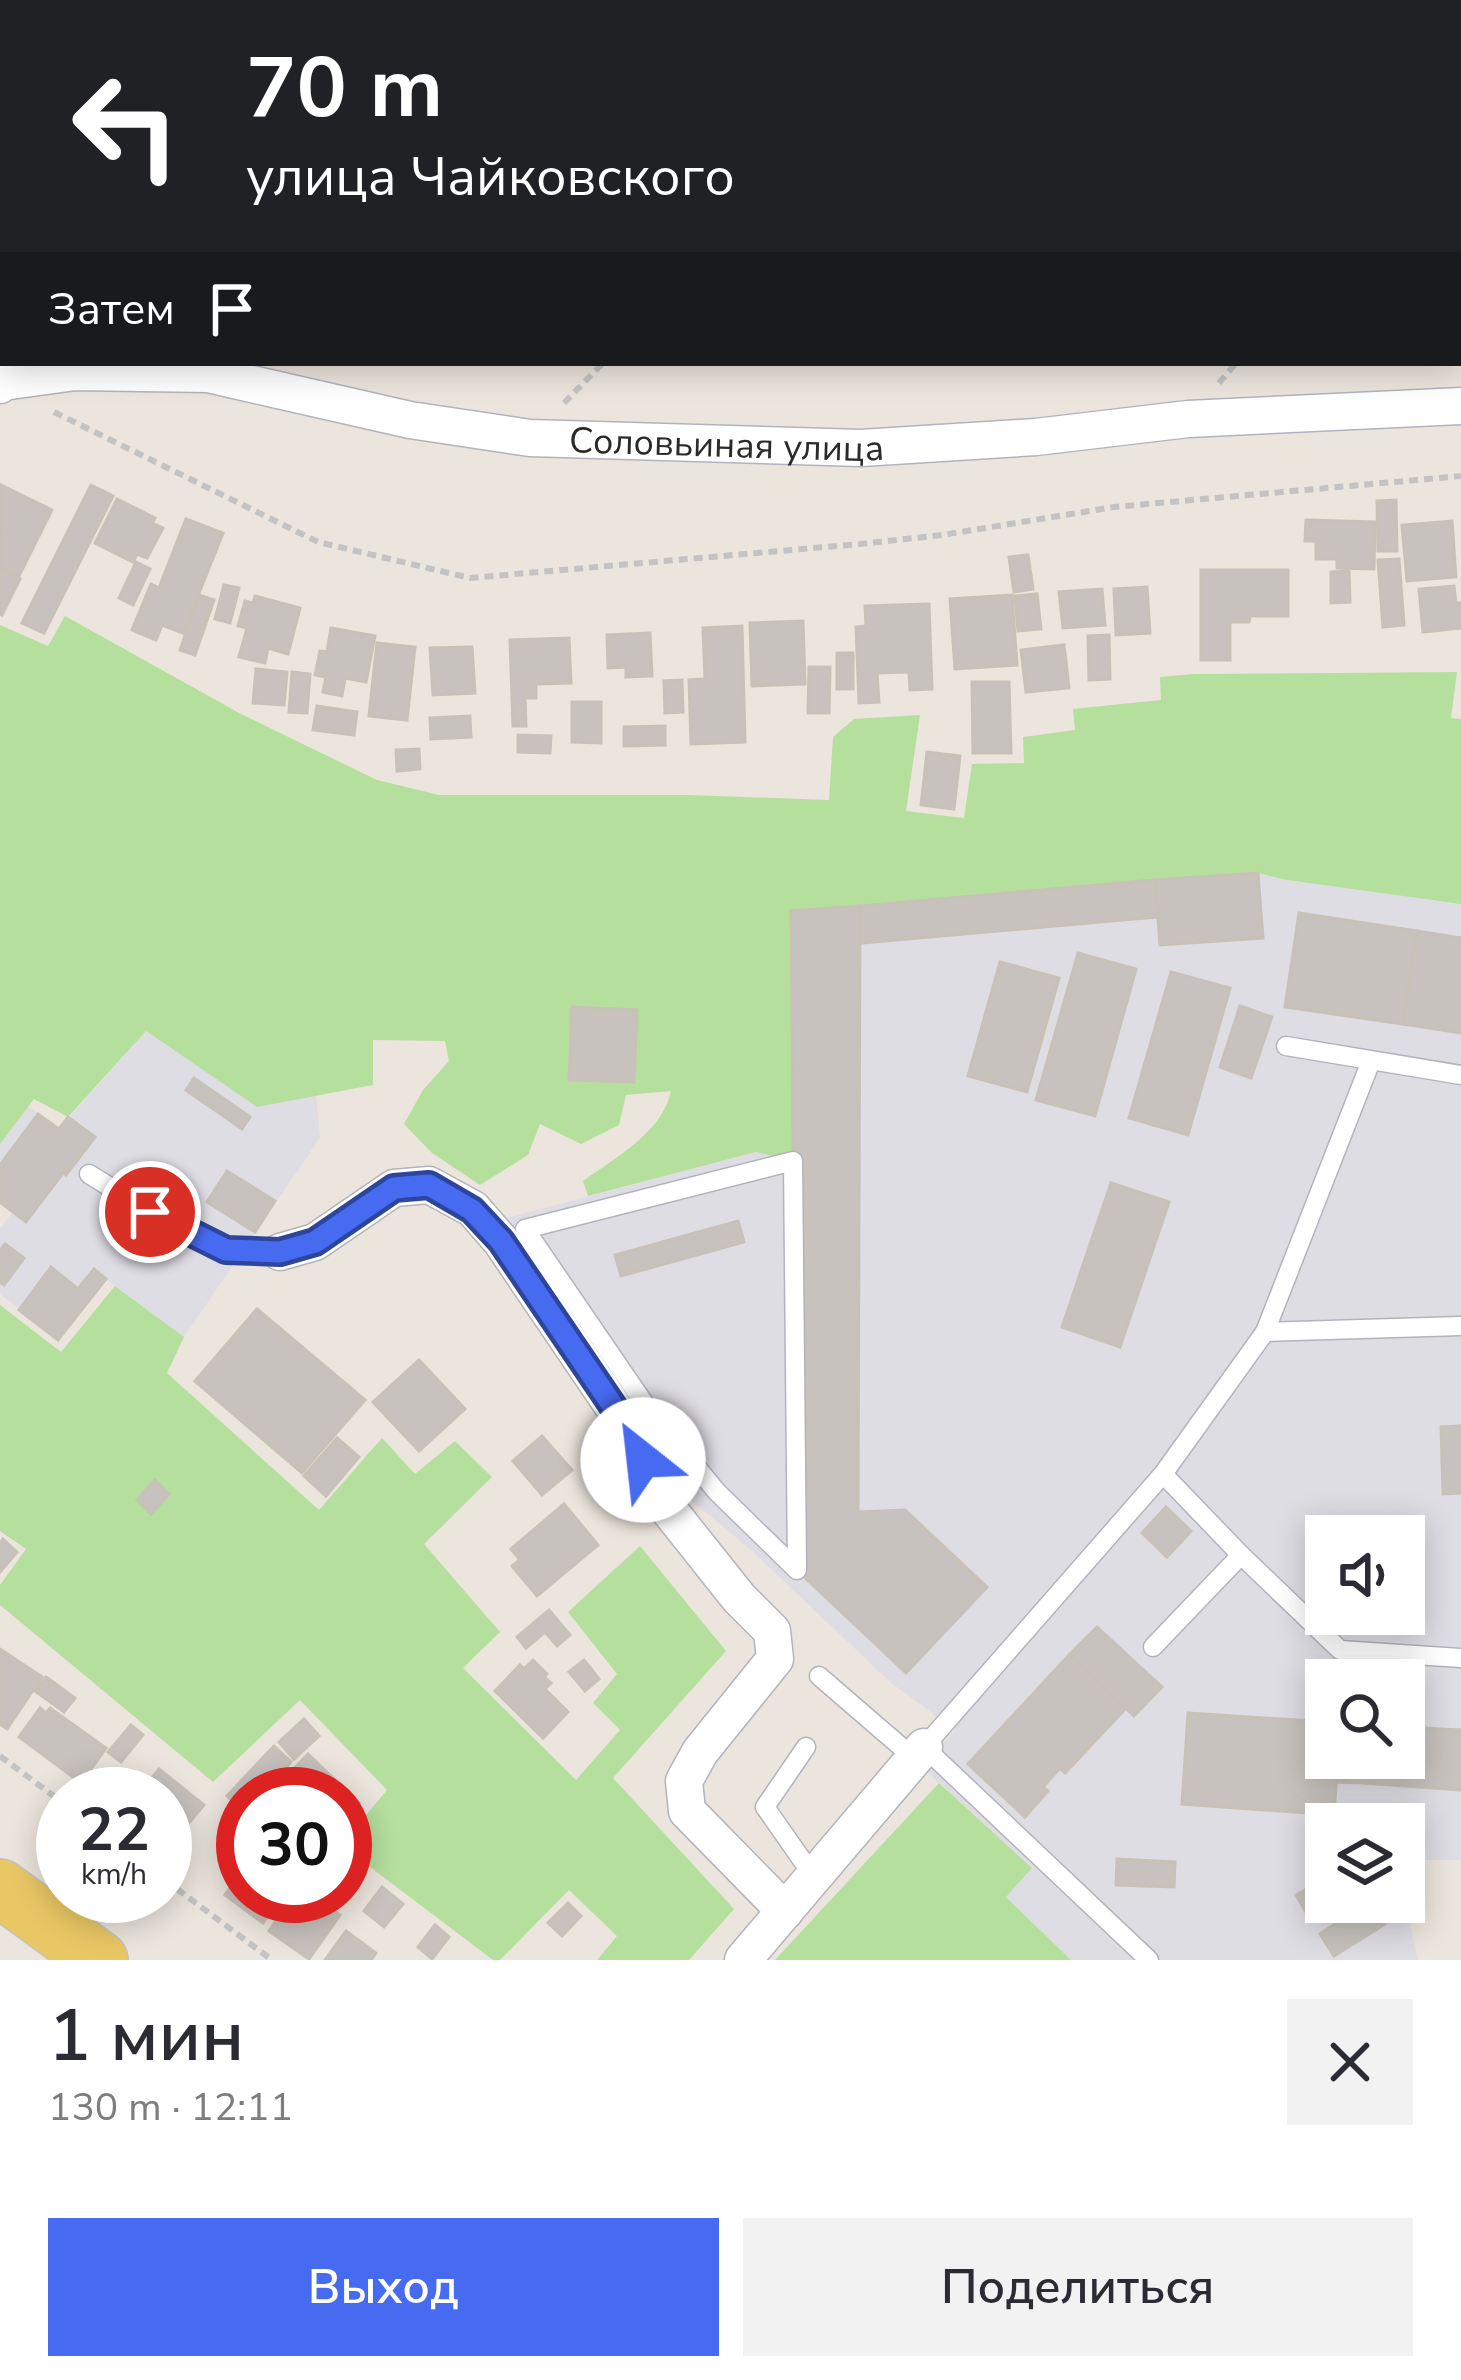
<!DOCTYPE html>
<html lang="ru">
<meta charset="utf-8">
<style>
body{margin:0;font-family:"Nunito Sans",sans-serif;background:#f2f2f3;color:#2b2b33;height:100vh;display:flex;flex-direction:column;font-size:45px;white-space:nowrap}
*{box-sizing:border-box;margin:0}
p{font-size:39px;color:#7c7c81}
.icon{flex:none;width:66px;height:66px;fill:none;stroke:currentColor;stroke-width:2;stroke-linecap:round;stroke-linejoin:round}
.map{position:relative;height:1960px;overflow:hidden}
.sheet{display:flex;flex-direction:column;background:#fff;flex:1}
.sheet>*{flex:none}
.banner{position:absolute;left:0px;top:0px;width:1461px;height:366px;box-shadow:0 6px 30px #0003;background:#202124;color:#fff;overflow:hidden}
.tools{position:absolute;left:1305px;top:1515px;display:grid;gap:24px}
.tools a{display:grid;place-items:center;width:120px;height:120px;border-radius:0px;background:#fff;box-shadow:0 6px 30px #0003;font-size:60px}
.speed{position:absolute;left:36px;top:1767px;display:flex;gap:24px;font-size:60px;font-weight:700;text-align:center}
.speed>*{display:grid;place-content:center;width:156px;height:156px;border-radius:50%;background:#fff;box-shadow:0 6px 30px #0003;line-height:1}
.speed small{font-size:30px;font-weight:400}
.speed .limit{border:18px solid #d22;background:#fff;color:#111}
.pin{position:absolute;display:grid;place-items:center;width:102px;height:102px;color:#fff;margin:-51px;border:6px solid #fff;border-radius:50%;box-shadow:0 3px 12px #0007}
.me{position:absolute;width:132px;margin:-66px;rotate:331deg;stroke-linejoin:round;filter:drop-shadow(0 0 9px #0008)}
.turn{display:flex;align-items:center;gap:42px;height:252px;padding:0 48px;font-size:54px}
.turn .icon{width:156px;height:156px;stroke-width:2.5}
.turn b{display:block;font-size:84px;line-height:102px}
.then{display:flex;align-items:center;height:114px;padding:0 48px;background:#0003;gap:24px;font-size:45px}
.round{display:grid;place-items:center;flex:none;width:126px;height:126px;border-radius:0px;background:#f2f2f3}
.headline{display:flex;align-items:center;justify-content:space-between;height:204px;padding:0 48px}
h1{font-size:72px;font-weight:600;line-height:90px}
.primary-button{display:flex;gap:24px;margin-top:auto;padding:24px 48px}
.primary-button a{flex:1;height:138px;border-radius:0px;background:#466af0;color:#fff;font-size:48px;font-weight:600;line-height:138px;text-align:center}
.primary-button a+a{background:#f2f2f3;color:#2b2b33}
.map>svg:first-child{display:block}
.industrial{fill:#dfdde4;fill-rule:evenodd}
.green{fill:#b5df9d}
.building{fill:#c7c2bd;stroke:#c7c1b7;stroke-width:3}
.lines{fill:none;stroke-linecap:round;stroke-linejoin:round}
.lane-casing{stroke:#b1b4bd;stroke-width:21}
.street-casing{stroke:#b1b4bd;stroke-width:39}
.primary-casing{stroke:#c3c3c3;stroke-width:60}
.path{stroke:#c3c3c3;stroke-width:6;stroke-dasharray:9 6;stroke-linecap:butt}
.lane{stroke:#fff;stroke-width:18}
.street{stroke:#fff;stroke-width:36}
.primary{stroke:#e9c765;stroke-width:57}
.route-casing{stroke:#2e459c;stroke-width:30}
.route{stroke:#466af0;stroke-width:21}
.labels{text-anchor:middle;stroke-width:9;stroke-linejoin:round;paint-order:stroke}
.street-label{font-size:36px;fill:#2a2a2a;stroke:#fff}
</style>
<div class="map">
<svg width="1461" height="1960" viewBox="0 0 1461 1960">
<rect width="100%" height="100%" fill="#ece5dd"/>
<g class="industrial">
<path d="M1258,873L1287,880L1461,904V1860H1408L1404,1862V1824H1326V1902H1404V1897L1418,1960H1071L1005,1896L1032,1868L921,1766L955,1730L890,1682L752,1551L690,1499L506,1218L756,1152L793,1160L791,911ZM1326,1536H1404V1614H1326ZM1326,1680H1404V1758H1326Z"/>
<polygon points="146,1031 257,1107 316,1095 320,1138 184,1337 106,1279 58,1340 0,1294 0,1228 13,1212 0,1202 0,1144 28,1106 59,1129"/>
</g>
<g class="green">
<polygon points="246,0 1461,0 1461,334 1458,334 1458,3 247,3"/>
<path d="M65,616L241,714L377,780L439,795H689L829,800L833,737L854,719L920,715L906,811L964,818L972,764L1024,763L1023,737L1075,730L1073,709L1161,700L1160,677L1193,674L1457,672L1451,718L1461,719V904L1287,880L1258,873L791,911L793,1161L756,1152L588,1196L583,1181C616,1157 662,1133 671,1091L626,1095L619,1125L581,1144L540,1124L528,1155L480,1185L432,1153L404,1124L423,1090L449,1061L445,1041L373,1040V1085L257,1107L146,1031L68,1117L34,1099L0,1144V625L48,646Z"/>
<polygon points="115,1286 184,1337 167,1373 319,1510 382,1438 415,1474 455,1441 492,1477 424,1544 500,1632 463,1668 576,1780 620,1730 593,1703 617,1674 568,1612 640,1546 726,1651 613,1778 734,1909 689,1960 597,1960 617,1936 569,1890 500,1960 493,1960 345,1848 345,1840 387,1790 300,1700 213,1782 0,1605 0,1585 26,1549 0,1531 0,1305 61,1352"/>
<polygon points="939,1783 1032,1868 1006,1897 1071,1960 775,1960"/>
</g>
<g class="building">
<polygon points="1,485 52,510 19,576 0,567"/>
<polygon points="91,485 113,496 44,633 22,623"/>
<polygon points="117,499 155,518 152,523 163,528 147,558 137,554 133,562 95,543"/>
<polygon points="1396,500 1397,551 1378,551 1377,501"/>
<polygon points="186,519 223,533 183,633 162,625 156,640 132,630 151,584 159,588"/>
<polygon points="1306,520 1375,522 1374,569 1337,568 1337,559 1316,559 1316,541 1305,541"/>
<polygon points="1452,521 1456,577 1407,581 1402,525"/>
<polygon points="1028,555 1033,589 1014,592 1009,557"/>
<polygon points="1399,559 1404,625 1383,627 1378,560"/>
<polygon points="136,562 150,569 133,605 119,598"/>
<polygon points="0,569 20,579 2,615 0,614"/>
<polygon points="1201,570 1288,570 1288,616 1250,616 1249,622 1230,622 1230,660 1201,660"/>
<polygon points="1349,571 1350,602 1331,603 1331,572"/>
<polygon points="224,585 239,588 230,623 215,619"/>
<polygon points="1454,586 1456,603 1461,603 1461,628 1423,632 1419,589"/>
<polygon points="1147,587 1150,633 1116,635 1114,589"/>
<polygon points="1102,589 1105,625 1063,628 1059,592"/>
<polygon points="1037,594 1041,629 1018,631 1015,596"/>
<polygon points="199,595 214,600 195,655 180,650"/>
<polygon points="1012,595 1017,665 955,669 950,599"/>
<polygon points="255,596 300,608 288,654 268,648 265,663 239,657 247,628 238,626 245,601 253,603"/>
<polygon points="929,604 932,689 910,690 909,672 877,673 879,702 859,703 856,627 866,626 865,606"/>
<polygon points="803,621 805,684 752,686 750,623"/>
<polygon points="742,626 745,742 691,744 689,680 705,679 703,628"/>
<polygon points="331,628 375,636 366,682 345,678 342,696 323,692 326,677 315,675 320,651 327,652"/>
<polygon points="650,633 652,676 626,677 626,667 608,668 607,635"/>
<polygon points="1109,635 1110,679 1089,680 1088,636"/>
<polygon points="569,638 571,683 536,684 536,698 525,698 526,726 513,726 510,640"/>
<polygon points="377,643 415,647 407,720 369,716"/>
<polygon points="1064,645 1069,688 1026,692 1021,650"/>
<polygon points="472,647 475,693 433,695 430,648"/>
<rect x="837" y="653" width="16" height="36"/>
<polygon points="809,667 830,667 829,713 808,713"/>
<polygon points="256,669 287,672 284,705 253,703"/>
<polygon points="292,672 310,674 307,713 289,712"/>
<polygon points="682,680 683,712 665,713 664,681"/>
<polygon points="972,682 1009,682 1011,753 973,753"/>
<polygon points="572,702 601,702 601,743 572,742"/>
<polygon points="317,706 357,712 354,735 313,730"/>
<polygon points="470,716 471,737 431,739 430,718"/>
<polygon points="665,726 665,745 624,746 624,727"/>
<polygon points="518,735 551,736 550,753 518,752"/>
<polygon points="419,749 420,769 397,771 396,750"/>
<polygon points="927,752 960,756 954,809 921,805"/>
<polygon points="1258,873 1263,938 1160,945 1155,880"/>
<polygon points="1155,880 1158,917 861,943 860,906"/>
<polygon points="860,906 858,1512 905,1510 987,1587 906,1673 797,1570 791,911"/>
<polygon points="1299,913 1417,931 1403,1024 1285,1007"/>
<polygon points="1417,931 1461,938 1461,1033 1403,1024"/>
<polygon points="1078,953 1136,969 1095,1116 1036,1100"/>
<polygon points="1000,962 1059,978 1027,1092 968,1076"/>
<polygon points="1171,972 1230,988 1188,1135 1129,1118"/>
<polygon points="1240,1006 1272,1017 1251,1078 1220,1067"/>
<polygon points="572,1007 637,1010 634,1082 569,1080"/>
<polygon points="194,1078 250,1117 242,1129 186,1090"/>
<polygon points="38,1114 59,1129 68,1117 95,1137 66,1175 63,1173 26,1222 0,1202 0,1165"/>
<polygon points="227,1171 275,1201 255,1232 207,1202"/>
<polygon points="1111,1183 1169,1202 1120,1347 1062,1327"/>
<polygon points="738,1221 744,1242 621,1276 615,1255"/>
<polygon points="5,1244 24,1258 4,1285 0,1282 0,1250"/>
<polygon points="51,1267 78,1289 94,1269 106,1279 58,1340 19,1310"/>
<polygon points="257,1309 365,1400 302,1473 195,1381"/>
<polygon points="419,1360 465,1409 419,1451 373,1402"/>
<polygon points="1461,1426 1461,1493 1443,1494 1441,1427"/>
<polygon points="542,1436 572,1470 542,1495 513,1461"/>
<polygon points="337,1438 359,1457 326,1496 304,1476"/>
<polygon points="155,1480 169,1494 151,1514 137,1500"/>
<polygon points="564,1504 598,1545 537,1596 512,1566 520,1560 511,1549"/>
<polygon points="1166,1507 1191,1531 1167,1557 1142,1533"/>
<polygon points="3,1539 17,1552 0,1572 0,1543"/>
<polygon points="549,1610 570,1635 557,1646 545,1632 526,1648 517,1637"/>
<polygon points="1097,1627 1162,1687 1134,1716 1069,1655"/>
<polygon points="0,1649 42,1677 7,1729 0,1724"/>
<polygon points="1069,1655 1126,1708 1065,1773 1060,1768 1043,1787 1048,1791 1025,1817 968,1764"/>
<polygon points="533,1660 547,1674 544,1677 551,1683 545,1689 568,1712 543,1738 495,1691 520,1665 524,1669"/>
<polygon points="584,1660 599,1679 585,1691 569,1672"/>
<polygon points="46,1677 75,1698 64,1712 35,1691"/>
<polygon points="40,1708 46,1713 50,1708 106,1748 81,1783 19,1737"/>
<polygon points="1188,1713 1326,1722 1326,1758 1338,1758 1334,1815 1182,1804"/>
<polygon points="304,1719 319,1736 294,1759 279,1742"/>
<polygon points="131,1725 143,1735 121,1762 108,1752"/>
<polygon points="1404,1727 1461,1730 1461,1790 1365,1783 1367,1758 1404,1758"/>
<polygon points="274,1746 291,1762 265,1794 243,1794 243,1811 227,1796"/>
<polygon points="308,1754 359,1803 345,1817 345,1794 269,1794"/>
<polygon points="1338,1758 1367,1758 1365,1783 1337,1782"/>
<polygon points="159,1769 204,1805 167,1849 165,1794 139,1794"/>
<polygon points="1117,1859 1175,1862 1174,1887 1116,1885"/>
<polygon points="1326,1878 1326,1902 1341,1902 1310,1919 1296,1895"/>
<polygon points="232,1885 243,1893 243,1896 282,1896 263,1923 225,1895"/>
<polygon points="382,1887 403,1904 384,1927 364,1911"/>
<polygon points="293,1896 322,1896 326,1899 323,1903 340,1915 309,1959 269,1931"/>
<polygon points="1368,1902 1371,1902 1385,1924 1334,1956 1320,1934"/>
<polygon points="568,1903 581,1916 562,1936 548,1923"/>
<polygon points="435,1925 449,1937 432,1959 418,1947"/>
<polygon points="346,1931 376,1953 371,1960 325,1960"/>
</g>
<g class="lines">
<defs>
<g id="lane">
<polyline points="1286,1046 1461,1075"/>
<polygon points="793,1161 797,1570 717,1492 646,1406 525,1229"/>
<polyline points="89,1174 150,1212 225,1250 280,1252"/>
<polyline points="1265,1332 1461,1326"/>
<polyline points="1163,1474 1241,1555 1340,1650 1461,1658"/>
<polyline points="1153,1647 1241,1555"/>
<polyline points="819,1676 914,1758"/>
<polyline points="806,1747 765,1807 814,1877"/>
<polyline points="1149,1960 924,1747 1163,1474 1265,1332 1371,1061"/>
</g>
<g id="street">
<polyline points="92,0 93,3"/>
<path id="s1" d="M0,385L3,382L75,372L208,374L410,420L530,438L861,448L1036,437L1188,419L1461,406"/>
<polyline points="280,1252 315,1242 394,1188 429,1185 473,1209 501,1241 617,1412 669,1510 739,1598 772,1631 775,1659 700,1752 684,1781 687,1811 785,1911"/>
<polyline points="743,1960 924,1747"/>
</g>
<polyline id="primary" points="0,1888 99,1960"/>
</defs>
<use href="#lane" class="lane-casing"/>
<use href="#street" class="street-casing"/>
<use href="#primary" class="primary-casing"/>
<g class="path">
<polyline points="1279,3 1283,0"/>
<polyline points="1219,383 1236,363"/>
<polyline points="564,403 603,363"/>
<polyline points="54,412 318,542 470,578 860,544 942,535 1114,507 1461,476"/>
<polyline points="0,1756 63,1803"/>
<polyline points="165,1880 272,1960"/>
</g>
<use href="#lane" class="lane"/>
<use href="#street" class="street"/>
<use href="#primary" class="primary"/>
</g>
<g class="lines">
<defs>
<polyline id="route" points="150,1212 226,1250 280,1252 315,1242 394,1188 429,1185 472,1210 501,1241 617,1412 643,1460"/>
</defs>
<use href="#route" class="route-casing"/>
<use href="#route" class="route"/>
</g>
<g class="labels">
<g class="street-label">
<text dy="13" stroke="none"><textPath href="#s1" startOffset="735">Соловьиная улица</textPath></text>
</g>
</g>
</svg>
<div class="tools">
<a><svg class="icon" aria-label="sound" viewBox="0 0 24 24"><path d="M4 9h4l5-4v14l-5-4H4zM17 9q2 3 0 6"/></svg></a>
<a><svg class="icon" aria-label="search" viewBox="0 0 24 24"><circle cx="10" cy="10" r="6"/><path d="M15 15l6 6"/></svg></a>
<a><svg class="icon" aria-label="layers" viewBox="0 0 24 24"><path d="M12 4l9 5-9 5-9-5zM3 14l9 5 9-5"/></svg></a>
</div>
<div class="speed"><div>22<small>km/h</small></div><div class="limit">30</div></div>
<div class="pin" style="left:150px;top:1212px;background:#d93025"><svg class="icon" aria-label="arrive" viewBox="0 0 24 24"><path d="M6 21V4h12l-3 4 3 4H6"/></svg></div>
<svg class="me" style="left:643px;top:1460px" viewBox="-20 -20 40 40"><circle r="19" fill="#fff"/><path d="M0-13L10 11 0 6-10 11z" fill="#466af0"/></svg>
<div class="banner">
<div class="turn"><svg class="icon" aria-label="left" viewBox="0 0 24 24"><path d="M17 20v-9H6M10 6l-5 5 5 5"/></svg><div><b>70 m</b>улица Чайковского</div></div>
<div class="then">Затем<svg class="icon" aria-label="arrive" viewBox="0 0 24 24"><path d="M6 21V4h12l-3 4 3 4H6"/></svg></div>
</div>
</div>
<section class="sheet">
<div class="headline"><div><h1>1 мин</h1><p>130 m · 12:11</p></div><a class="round"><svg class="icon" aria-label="close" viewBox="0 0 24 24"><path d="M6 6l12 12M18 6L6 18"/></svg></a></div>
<div class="primary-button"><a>Выход</a><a>Поделиться</a></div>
</section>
